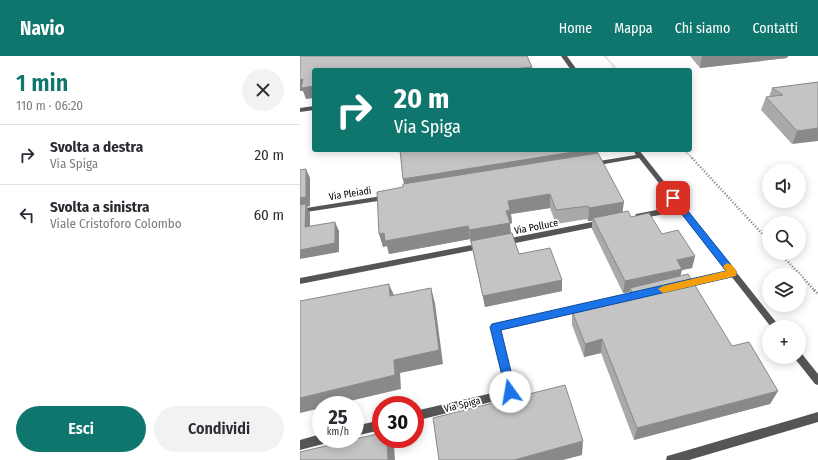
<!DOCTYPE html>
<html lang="it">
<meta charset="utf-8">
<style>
body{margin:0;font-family:"Fira Sans Condensed",sans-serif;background:#f2f2f3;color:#2b2b33;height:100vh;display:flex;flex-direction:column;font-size:15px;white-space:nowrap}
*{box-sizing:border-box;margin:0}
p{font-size:13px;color:#7c7c81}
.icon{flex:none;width:22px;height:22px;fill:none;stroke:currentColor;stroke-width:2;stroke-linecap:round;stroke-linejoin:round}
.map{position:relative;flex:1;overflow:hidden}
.details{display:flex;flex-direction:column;background:#fff;width:300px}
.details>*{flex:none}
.banner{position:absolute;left:12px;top:12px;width:380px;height:84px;border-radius:4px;box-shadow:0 2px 10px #0003;background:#0f766e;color:#fff;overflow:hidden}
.fabs{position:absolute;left:462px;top:108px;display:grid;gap:8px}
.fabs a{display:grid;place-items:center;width:44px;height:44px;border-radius:50%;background:#fff;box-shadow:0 2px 10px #0003;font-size:20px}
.speed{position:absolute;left:12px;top:340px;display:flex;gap:8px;font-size:20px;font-weight:700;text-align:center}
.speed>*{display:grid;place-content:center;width:52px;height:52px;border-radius:50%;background:#fff;box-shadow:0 2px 10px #0003;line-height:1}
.speed small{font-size:10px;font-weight:400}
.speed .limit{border:6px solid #d22;background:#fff;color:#111}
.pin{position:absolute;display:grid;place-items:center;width:34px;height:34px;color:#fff;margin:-17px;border-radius:8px;box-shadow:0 2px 6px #0006}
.me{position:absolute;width:44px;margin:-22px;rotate:347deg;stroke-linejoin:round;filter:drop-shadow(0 0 3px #0008)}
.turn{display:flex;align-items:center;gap:14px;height:84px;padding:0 16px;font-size:18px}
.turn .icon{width:52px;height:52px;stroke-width:2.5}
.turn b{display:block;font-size:28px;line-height:34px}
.round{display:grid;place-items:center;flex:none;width:42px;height:42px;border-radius:21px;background:#f2f2f3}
.headline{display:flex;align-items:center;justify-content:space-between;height:68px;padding:0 16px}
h1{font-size:24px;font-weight:600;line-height:30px;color:#0f766e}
.action{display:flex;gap:8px;margin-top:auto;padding:8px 16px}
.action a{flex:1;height:46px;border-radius:24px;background:#0f766e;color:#fff;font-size:16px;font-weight:600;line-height:46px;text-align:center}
.action a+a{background:#f2f2f3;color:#2b2b33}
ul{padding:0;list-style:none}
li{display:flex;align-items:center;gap:12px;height:60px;padding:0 16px;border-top:1px solid #e1e1e2}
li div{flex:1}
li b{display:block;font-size:15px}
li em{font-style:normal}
header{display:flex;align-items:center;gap:24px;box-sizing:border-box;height:56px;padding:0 20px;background:#0f766e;color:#fff}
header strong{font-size:19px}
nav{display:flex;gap:22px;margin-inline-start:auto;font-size:14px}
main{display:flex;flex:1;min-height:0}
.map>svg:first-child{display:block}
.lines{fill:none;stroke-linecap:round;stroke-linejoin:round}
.path-far2{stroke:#777;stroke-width:2;stroke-dasharray:0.5 1.5;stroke-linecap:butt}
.path-far1{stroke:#777;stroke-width:2.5;stroke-dasharray:1 2;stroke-linecap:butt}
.path{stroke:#777;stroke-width:3;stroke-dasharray:1 2.5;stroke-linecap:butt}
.minor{fill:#555;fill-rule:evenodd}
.wall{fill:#a9a9a9}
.shaded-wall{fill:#898989}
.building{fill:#c4c4c4;stroke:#898989}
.route{fill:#1a73e8;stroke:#114b97}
.slow{fill:#f59e0b}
.labels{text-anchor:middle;stroke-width:3.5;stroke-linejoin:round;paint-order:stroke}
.street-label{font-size:10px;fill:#000;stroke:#fff}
</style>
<header>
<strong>Navio</strong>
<nav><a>Home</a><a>Mappa</a><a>Chi siamo</a><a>Contatti</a></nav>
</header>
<main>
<section class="details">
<div class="headline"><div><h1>1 min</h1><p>110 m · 06:20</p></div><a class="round"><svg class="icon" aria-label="close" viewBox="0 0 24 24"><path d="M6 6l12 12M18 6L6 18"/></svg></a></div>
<ul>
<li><svg class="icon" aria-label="right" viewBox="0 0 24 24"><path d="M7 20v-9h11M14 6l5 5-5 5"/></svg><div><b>Svolta a destra</b><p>Via Spiga</p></div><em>20 m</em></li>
<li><svg class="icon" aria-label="left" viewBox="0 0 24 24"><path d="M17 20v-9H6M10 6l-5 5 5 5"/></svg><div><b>Svolta a sinistra</b><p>Viale Cristoforo Colombo</p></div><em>60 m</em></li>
</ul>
<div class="action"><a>Esci</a><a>Condividi</a></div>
</section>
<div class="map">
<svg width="518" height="404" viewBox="0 0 518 404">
<rect width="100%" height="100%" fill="#fff"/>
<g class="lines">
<g class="path-far2">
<polyline points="305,0 317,14"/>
<polyline points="384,94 393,103"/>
</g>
<g class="path-far1">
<polyline points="392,102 469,185"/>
<polyline points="480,197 515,235"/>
</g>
<polyline class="path" points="514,234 518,238"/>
<g class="minor">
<polygon points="261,0 267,0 277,14 271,14"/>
<polygon points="14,50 14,54 0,56 0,52"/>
<polygon points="333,94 339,94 343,99 480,271 471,271 431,220 384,231 381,230 380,228 381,226 427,215 380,155 339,163 336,162 335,160 336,158 377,150 339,102 293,110 290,108 293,106 336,99"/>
<polygon points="88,139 91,139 92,141 91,143 0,157 0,153"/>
<polygon points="302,164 306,167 305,169 205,189 201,186 205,183"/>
<polygon points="182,187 186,190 185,192 0,228 0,222"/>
<polygon points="339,236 342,237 343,239 342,241 200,274 216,337 215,340 115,365 115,355 205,334 191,271 192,268"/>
<polygon points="499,297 502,298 518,318 518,329 515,328 496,304 494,301 499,301"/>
<polygon points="518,356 518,366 389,404 366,404 367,400 371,399"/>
<polygon points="81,364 81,374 55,380 55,370"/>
<polygon points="21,378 21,383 28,383 27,387 0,394 0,384"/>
</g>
</g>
<g class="wall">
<polygon points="390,0 488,0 487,2 400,12"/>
<polygon points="518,26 492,88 461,54 466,41 469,41 472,32"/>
<polygon points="100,94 299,94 298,97 323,156 362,178 395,200 392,212 382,214 380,220 432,290 478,335 470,348 334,384 301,297 284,301 272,269 272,255 328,242 329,236 323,237 292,173 292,165 288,165 287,163 256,168 250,152 211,158 212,167 210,168 211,177 219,198 262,235 185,251 170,183 89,198 87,190 83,191 104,128 103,123"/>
</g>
<g class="shaded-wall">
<polygon points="402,0 488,0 487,2 400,12"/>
<polygon points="232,11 232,14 204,14"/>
<polygon points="3,23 14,30 14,42 6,43 3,35 0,35 0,24"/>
<polygon points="518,72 518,85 492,88 497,75"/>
<polygon points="286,94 299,94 298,97 106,134 103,123"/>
<polygon points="6,113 10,122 10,150 7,151 10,157 10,180 5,171 0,152 0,142"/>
<polygon points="250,138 250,152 211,158 212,167 210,168 211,180 171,188 169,174 206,155 208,145"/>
<polygon points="324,146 322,159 293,162 292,165 288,165 289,152"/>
<polygon points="35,166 39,175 39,196 0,203 0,194"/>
<polygon points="168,170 170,183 89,198 87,190 83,191 79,178"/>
<polygon points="395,200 392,212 382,214 379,224 330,232 329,236 323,237 325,225 377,204"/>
<polygon points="262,224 262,235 185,251 183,240"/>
<polygon points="89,228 95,242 90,240"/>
<polygon points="131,232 135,247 143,308 100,317 101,333 33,349 21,349 21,352 0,357 0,342 94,304"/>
<polygon points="302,283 301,297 284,301 285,288"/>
<polygon points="478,335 470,348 334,384 337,372"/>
<polygon points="87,383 90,383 94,390 95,404 88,404"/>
<polygon points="283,385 282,399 263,404 214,404"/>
</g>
<g class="building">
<polygon points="0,0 227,0 232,11 204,14 14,14 14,30 1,32 3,23 0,24"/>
<polygon points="518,26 518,72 497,75 466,41 483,39 472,32"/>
<polygon points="100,94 286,94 103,123"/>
<polygon points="298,97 324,146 289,152 288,150 256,154 250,138 208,145 210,154 206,155 210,167 169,174 168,170 85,185 84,177 79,178 77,136 103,131 103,128"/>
<polygon points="6,113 6,141 0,142 0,114"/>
<polygon points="6,148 5,171 35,166 35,187 0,194 0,149"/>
<polygon points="328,155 331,161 349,157 362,178 378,174 395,200 377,204 382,213 325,225 293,162"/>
<polygon points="212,177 219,198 250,192 262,224 183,240 171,185"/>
<polygon points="388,218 432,290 449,286 478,335 337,372 302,283 285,288 272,255 334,240 330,232"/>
<polygon points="89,228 90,240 131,232 139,294 94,304 95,319 0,342 0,245"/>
<polygon points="265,329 283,385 214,404 139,404 133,362"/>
<polygon points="81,377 81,383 87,383 88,404 0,404 0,396"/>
</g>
<polygon class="route" points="373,139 376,140 436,215 436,220 201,274 216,336 214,340 210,342 207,340 190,271 192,268 426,215 370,143 369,142"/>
<path class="slow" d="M427,207C432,208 439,215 436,220L363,237L358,233L363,230L426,215L423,210Z"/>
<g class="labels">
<g class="street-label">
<text transform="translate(50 137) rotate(-9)" y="4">Via Pleiadi</text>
<text transform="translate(236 170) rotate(-11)" y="4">Via Polluce</text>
<text transform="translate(162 348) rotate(-14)" y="4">Via Spiga</text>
</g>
</g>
</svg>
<div class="fabs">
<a><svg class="icon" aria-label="sound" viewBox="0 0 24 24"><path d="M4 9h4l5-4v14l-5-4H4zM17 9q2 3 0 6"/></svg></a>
<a><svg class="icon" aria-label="search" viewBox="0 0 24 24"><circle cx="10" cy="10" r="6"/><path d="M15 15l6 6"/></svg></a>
<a><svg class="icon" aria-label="layers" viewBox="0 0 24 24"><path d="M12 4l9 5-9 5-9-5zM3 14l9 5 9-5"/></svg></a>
<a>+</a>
</div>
<div class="speed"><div>25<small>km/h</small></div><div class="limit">30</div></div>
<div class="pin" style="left:373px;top:142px;background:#d93025"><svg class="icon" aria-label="arrive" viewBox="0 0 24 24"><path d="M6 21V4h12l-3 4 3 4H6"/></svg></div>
<svg class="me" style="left:210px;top:336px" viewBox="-20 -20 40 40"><circle r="19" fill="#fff"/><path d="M0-13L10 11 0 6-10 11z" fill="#1a73e8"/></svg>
<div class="banner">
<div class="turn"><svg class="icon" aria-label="right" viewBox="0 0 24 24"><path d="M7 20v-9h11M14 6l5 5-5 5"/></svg><div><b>20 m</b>Via Spiga</div></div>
</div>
</div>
</main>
